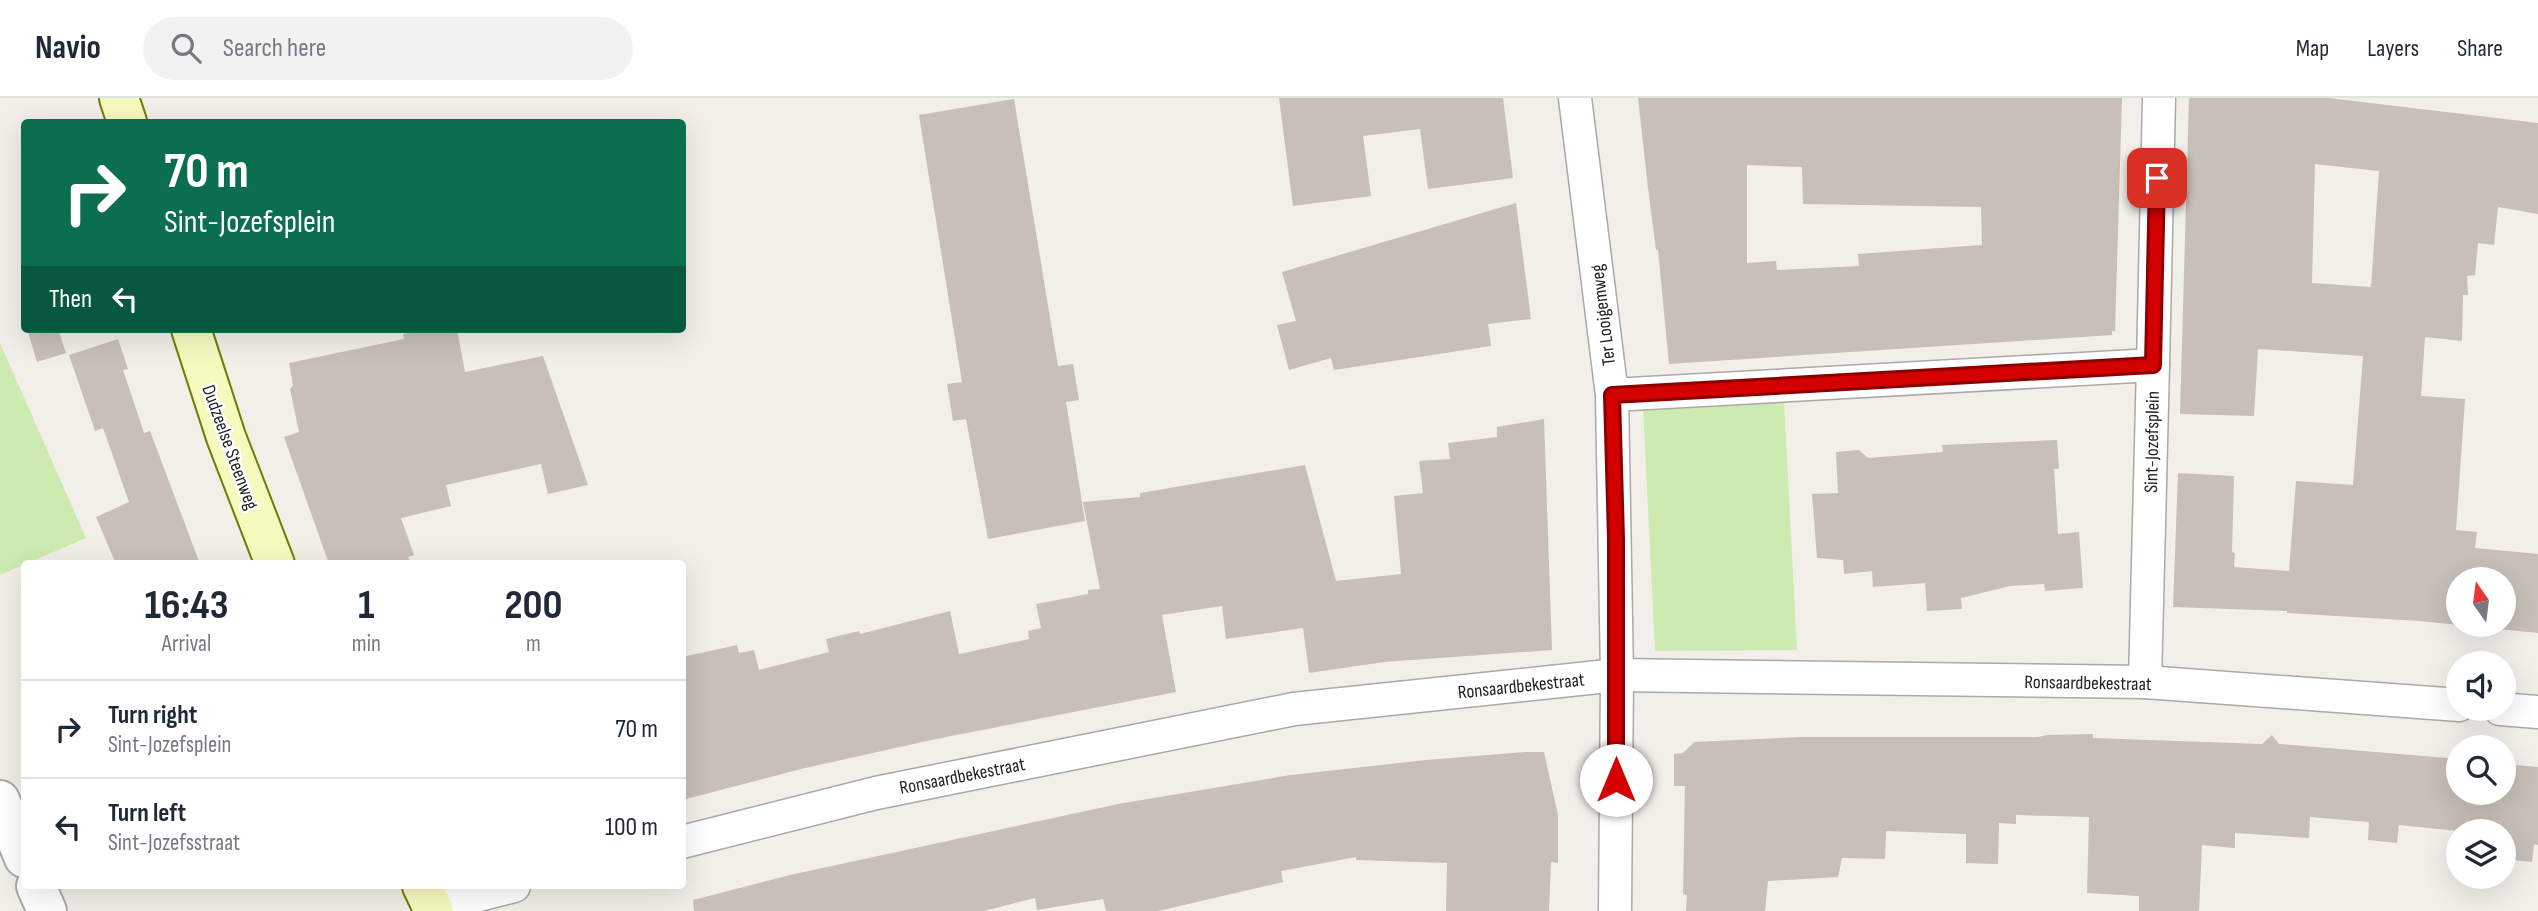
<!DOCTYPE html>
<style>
body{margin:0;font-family:"Sofia Sans Condensed",sans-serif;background:#f2f2f3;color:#1f2937;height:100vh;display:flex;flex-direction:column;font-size:26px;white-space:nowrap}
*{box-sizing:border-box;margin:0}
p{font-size:23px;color:#747a83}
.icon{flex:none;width:38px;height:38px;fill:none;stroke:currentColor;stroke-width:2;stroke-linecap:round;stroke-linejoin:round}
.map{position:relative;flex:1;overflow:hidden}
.side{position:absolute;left:21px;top:462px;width:665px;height:329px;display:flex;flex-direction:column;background:#fff;border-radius:7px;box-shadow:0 7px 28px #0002}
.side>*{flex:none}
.hud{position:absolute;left:21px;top:21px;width:665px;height:214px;border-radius:7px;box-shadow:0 7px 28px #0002;background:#0b6e4f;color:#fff;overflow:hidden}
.needle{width:46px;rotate:346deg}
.buttons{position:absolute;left:2446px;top:469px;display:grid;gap:14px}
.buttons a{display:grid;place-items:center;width:70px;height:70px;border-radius:50%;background:#fff;box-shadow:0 7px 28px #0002;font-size:35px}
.pin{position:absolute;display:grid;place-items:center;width:60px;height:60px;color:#fff;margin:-30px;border-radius:14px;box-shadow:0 4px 10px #0006}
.me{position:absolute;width:77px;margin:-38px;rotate:0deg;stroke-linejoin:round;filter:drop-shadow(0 0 5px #0008)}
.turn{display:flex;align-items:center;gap:24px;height:147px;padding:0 28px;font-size:32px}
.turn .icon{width:91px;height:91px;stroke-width:2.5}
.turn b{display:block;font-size:49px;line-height:60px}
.then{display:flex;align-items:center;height:66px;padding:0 28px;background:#0003;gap:14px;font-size:26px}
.eta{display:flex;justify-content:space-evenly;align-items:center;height:119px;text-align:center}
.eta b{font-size:42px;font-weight:700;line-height:49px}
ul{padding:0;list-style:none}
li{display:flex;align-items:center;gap:21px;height:98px;padding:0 28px;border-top:2px solid #e0e1e3}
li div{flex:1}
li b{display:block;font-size:26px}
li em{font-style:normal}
header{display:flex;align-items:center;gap:42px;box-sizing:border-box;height:98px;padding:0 35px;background:#fff;border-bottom:2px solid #e0e1e3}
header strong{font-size:33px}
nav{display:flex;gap:38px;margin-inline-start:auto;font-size:24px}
.search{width:490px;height:63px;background:#f2f2f3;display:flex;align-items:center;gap:18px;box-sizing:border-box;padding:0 24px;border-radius:38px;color:#747a83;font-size:26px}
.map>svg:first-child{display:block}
.grass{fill:#cdebb0}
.building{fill:#c7bfb8;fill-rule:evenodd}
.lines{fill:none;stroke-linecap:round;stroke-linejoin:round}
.minor-casing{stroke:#a9a9a9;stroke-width:35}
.tertiary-casing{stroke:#a9a9a9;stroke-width:42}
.secondary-casing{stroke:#707d05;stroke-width:42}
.minor{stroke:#fff;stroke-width:32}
.tertiary{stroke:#fff;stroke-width:38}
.secondary{stroke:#f7fabf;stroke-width:38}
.route-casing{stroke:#8a0000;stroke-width:18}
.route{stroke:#d40000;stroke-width:12}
.labels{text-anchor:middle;stroke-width:5;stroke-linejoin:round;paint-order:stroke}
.street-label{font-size:19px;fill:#222;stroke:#fff}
</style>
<header>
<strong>Navio</strong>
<div class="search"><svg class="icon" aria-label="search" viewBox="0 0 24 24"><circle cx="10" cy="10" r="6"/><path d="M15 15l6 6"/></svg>Search here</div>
<nav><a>Map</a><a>Layers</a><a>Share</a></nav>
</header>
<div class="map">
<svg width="2538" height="813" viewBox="0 0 2538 813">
<rect width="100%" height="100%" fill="#f2efe9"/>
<g class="grass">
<polygon points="0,245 86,440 0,477"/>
<polygon points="1784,302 1797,552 1655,553 1643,310"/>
</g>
<g class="building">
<polygon points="1279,0 1503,0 1513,80 1428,91 1420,31 1363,38 1371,98 1293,108"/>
<path d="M1638,0H2122L2115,233H2112V237L1669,266L1658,152H1656L1648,90ZM1747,67L1802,69L1803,106L1981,109L1982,147L1858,156L1859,168L1777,172L1776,163L1747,165Z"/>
<path d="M2189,0H2329L2538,25V116L2498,109L2494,147L2478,145L2475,177L2467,178L2468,197H2463L2462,243L2425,239L2421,298L2465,301L2456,432L2477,434L2475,450L2538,456V535L2419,523L2287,515V513L2173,509L2178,375L2234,378L2232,454L2235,455L2234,469L2289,473L2296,383L2353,387L2363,258L2258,251L2254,318L2180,316ZM2315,66L2379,73L2371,189L2312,185ZM2459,481H2504V527H2459Z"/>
<polygon points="1014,1 1058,268 1073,266 1079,302 1066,304 1085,423 988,441 966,321 953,323 947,286 962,284 919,17"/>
<polygon points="1516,105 1531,221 1488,226 1491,248 1334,272 1331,260 1289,272 1277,227 1296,223 1282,174"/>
<polygon points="27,231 58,231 66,255 37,264"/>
<polygon points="432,231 457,231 465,274 543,258 588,387 548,396 541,366 446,387 451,408 401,420 414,457 408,459 411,466 329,466 284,339 299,334 290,291 293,287 289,265 404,241 403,236"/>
<polygon points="118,241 128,271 123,272 144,335 150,333 200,466 116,466 96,419 129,404 103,330 95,333 69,257"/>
<polygon points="1544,321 1552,552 1384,564 1309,575 1303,530 1226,541 1222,508 1162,517 1176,594 936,641 801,671 682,702 682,559 737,547 739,555 754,552 759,572 829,554 826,541 859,533 860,536 950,513 959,556 1029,541 1028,533 1041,530 1036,506 1088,496 1088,492 1100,491 1083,404 1140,399 1140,395 1305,367 1336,483 1401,476 1394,398 1423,395 1419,363 1450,361 1448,345 1497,339 1497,329"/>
<polygon points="2057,342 2059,371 2054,371 2058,436 2079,434 2083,490 2045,493 2044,486 2010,488 1961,500 1962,511 1927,513 1925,485 1873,489 1872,473 1844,476 1843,462 1817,460 1812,396 1838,395 1836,354 1859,352 1868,360 1943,354 1942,347"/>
<polygon points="2093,636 2093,640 2262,646 2272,637 2279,646 2459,661 2459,695 2504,695 2504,666 2538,669 2538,747 2534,746 2532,764 2504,761 2504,733 2459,733 2459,757 2456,757 2458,733 2399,727 2397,745 2368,742 2369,724 2310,719 2309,740 2235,735 2235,750 2202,747 2199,813 2139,813 2139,798 2087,795 2089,719 2016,717 2016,726 1999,725 1998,766 1966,765 1966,736 1886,733 1885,761 1842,760 1838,779 1768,783 1765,813 1686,813 1687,797 1683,796 1685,688 1674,688 1674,656 1683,655 1694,644 1801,639 2038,639 2047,637"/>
<polygon points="1525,654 1544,654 1558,717 1558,765 1551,764 1549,813 1446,813 1447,765 1356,762 1356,759 1281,773 1283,784 1158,813 1106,813 1103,801 1037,812 1035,800 984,813 694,813 693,802 790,777 1118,706 1291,677 1426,662"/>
</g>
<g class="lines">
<defs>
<g id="minor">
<polyline points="1575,0 1612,297 1617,577 1615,813"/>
<polyline points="2153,267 2159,0"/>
<polyline points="1612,297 2153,267 2145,584"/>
<polyline points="2500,611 2538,614"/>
<polyline points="682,744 876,695 1294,611 1617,577 2145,584 2459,607"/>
<polyline points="432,809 514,788"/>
</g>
<g id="tertiary">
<polyline points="0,702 24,760"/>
<polyline points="36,788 47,813"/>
</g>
<g id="secondary">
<polyline points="119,0 127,24"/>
<polyline points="191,231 226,339 275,466"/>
<polyline points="422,788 434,813"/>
</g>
</defs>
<use href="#minor" class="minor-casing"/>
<use href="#tertiary" class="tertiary-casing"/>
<use href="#secondary" class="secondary-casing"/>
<use href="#minor" class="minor"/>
<use href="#tertiary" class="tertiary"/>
<use href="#secondary" class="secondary"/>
</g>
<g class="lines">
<defs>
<polyline id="route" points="1616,682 1616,441 1612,297 2153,267 2157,80"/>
</defs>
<use href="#route" class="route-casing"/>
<use href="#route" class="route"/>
</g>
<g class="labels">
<g class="street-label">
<text transform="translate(1602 217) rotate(-97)" y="7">Ter Looigemweg</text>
<text transform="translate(2151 344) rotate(-89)" y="7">Sint-Jozefsplein</text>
<text transform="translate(231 349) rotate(70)" y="7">Dudzeelse Steenweg</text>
<text transform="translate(2088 584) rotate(1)" y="7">Ronsaardbekestraat</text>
<text transform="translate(1521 587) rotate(-6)" y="7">Ronsaardbekestraat</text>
<text transform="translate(962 677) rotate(-11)" y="7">Ronsaardbekestraat</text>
</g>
</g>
</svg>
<div class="buttons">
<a><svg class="needle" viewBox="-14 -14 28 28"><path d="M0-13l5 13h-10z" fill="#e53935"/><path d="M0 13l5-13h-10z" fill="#747a83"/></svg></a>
<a><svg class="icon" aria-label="sound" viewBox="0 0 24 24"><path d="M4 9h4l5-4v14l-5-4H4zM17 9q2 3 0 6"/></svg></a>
<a><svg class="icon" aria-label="search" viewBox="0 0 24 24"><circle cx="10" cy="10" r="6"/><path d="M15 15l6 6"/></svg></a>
<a><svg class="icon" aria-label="layers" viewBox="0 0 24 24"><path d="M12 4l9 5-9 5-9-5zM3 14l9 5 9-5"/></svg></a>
</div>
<div class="pin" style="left:2157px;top:80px;background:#d93025"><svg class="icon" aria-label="arrive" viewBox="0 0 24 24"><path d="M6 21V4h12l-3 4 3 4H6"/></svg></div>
<svg class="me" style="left:1616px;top:682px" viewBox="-20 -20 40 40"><circle r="19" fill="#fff"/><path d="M0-13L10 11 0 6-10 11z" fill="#d40000"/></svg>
<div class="hud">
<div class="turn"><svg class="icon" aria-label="right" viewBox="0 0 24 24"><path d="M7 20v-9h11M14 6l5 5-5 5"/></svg><div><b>70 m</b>Sint-Jozefsplein</div></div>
<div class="then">Then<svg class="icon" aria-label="left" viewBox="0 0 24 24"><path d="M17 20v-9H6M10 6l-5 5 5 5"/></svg></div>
</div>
<section class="side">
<div class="eta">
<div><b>16:43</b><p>Arrival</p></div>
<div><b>1</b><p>min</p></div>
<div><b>200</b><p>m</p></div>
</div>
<ul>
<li><svg class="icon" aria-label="right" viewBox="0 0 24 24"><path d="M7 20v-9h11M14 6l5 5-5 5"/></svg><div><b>Turn right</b><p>Sint-Jozefsplein</p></div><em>70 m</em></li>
<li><svg class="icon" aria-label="left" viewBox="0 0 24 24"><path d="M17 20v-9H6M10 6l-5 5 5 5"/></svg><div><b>Turn left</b><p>Sint-Jozefsstraat</p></div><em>100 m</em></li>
</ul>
</section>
</div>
